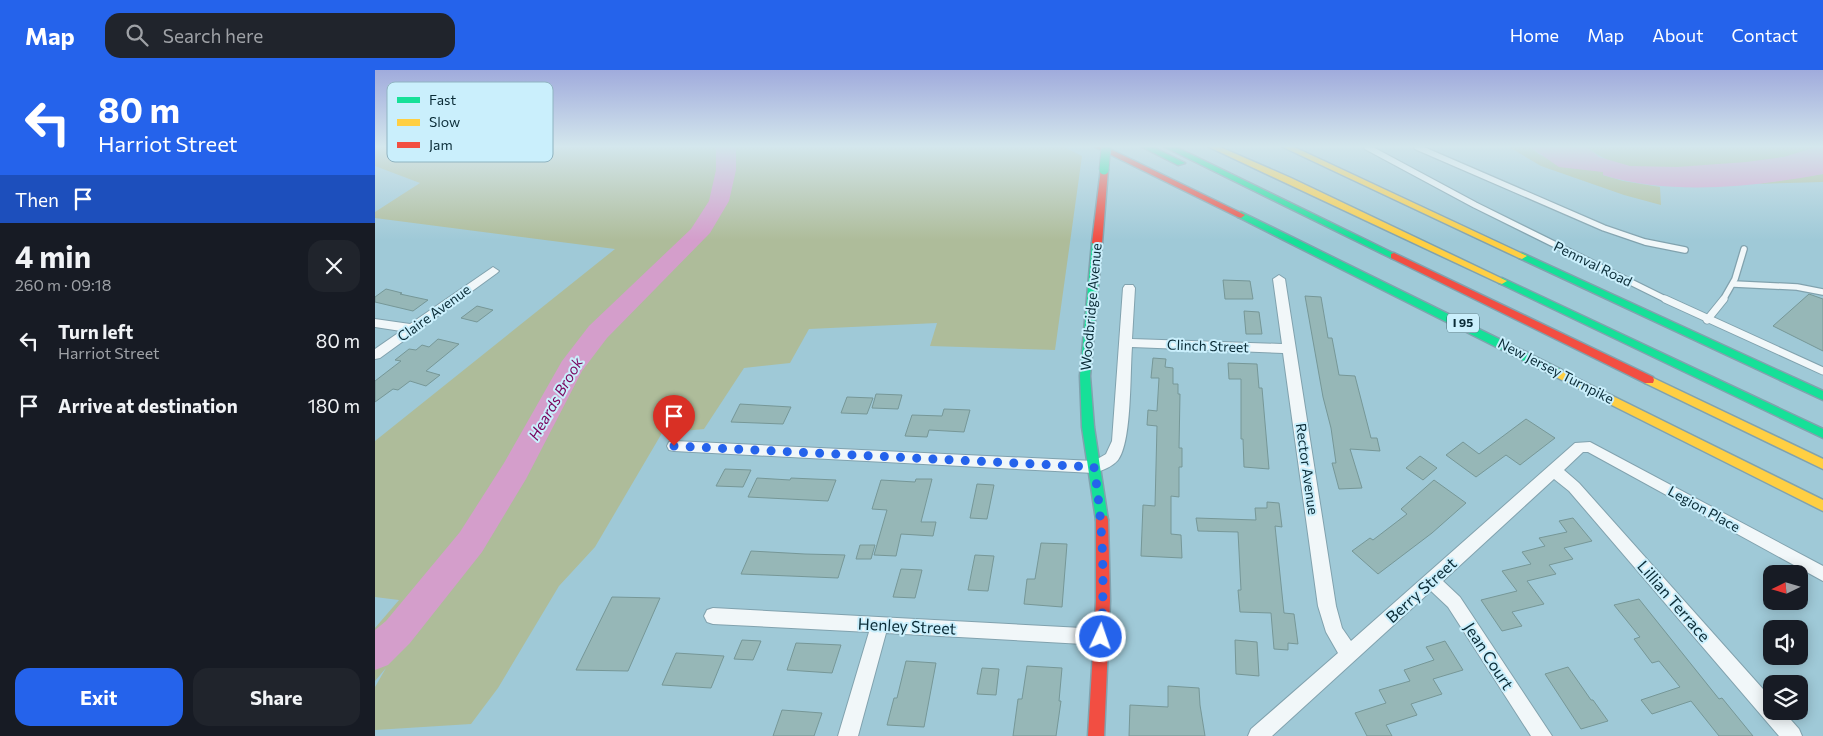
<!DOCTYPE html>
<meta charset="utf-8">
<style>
body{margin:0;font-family:Commissioner,sans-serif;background:#20242c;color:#f1f3f6;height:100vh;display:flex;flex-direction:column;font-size:19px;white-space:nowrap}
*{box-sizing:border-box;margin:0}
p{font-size:16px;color:#9ea1a6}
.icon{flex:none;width:28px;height:28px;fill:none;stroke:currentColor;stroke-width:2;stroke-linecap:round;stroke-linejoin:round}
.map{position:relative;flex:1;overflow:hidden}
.drawer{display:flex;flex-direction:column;background:#171b24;width:375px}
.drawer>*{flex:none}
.banner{background:#2563eb;color:#fff;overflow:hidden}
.needle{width:32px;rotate:265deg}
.fabs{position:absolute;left:1388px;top:495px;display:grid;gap:10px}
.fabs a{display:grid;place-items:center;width:45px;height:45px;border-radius:10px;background:#171b24;box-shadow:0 2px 12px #0003;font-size:25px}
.pin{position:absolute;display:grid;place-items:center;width:42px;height:42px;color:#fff;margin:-51px -21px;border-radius:50% 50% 50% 0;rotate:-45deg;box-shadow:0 0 5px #0007}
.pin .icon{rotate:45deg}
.me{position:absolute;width:55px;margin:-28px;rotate:3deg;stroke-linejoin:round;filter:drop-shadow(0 0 4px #0008)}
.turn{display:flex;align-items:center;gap:18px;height:105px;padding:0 15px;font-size:22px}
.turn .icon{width:65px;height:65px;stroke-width:2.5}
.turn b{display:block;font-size:35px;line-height:42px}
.then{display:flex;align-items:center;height:48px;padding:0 15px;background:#0003;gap:10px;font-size:19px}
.round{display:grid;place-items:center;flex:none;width:52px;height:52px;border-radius:15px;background:#20242c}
.head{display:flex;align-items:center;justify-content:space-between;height:85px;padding:0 15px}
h1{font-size:30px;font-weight:700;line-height:38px}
.button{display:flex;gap:10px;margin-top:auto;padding:10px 15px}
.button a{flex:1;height:58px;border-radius:15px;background:#2563eb;color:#fff;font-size:20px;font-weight:700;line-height:58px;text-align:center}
.button a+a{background:#20242c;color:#f1f3f6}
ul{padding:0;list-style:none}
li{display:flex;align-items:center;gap:15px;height:65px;padding:0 15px}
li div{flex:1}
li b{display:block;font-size:19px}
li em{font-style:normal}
header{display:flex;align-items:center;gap:30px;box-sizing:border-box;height:70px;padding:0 25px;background:#2563eb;color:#fff}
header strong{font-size:24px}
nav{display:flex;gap:28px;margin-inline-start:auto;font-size:18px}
.search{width:350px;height:45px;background:#20242c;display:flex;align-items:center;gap:12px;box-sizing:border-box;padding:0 18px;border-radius:15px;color:#9ea1a6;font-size:19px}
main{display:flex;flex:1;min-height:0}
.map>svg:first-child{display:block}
.green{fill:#aebc9a}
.water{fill:#d49ecb}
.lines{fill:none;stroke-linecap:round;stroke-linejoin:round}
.stream{stroke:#d49ecb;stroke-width:5.5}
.river{fill:#d49ecb;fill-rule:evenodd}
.building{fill:#96b7b7;stroke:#769797}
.lane-far1-casing{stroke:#81a2ae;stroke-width:8}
.lane-casing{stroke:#81a2ae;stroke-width:9}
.street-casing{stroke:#81a2ae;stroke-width:2}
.fast-casing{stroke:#81a2ae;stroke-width:3}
.slow-casing{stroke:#81a2ae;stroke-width:3}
.jam-casing{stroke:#81a2ae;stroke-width:3}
.lane-far1{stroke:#f1f7f9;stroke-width:5.5}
.lane{stroke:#f1f7f9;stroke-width:7}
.street{fill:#f1f7f9;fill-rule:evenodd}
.fast{fill:#16e098;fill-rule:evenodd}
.slow{fill:#ffcf43;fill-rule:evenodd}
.jam{fill:#f24e42;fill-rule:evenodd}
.fast-bridge-casing{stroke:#81a2ae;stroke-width:11;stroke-linecap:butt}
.fast-bridge{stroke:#16e098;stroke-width:9}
.route{stroke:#2563eb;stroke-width:9;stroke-dasharray:0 16.2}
.labels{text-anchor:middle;stroke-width:4;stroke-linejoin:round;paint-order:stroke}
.shield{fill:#caeffc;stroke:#446671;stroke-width:1}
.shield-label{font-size:12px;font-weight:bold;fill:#0a2b36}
.street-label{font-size:14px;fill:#0a2b36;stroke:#caeffc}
.water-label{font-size:15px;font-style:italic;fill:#7a045c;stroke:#caeffc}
.near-street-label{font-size:16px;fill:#0a2b36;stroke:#caeffc}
.key{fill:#caeffc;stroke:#90b4c1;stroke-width:1}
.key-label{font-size:14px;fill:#0a2b36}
</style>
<header>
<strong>Map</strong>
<div class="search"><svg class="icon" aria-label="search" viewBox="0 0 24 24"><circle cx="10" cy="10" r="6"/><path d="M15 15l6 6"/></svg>Search here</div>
<nav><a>Home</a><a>Map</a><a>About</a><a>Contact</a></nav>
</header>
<main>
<section class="drawer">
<div class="banner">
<div class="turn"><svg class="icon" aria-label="left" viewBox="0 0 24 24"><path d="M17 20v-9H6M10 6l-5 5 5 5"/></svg><div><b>80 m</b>Harriot Street</div></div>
<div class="then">Then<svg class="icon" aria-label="arrive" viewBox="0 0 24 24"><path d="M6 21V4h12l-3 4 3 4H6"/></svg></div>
</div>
<div class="head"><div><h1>4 min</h1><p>260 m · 09:18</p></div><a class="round"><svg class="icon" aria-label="close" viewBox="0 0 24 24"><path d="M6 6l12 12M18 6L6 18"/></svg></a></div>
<ul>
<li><svg class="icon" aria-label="left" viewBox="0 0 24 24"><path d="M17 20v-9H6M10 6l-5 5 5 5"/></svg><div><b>Turn left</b><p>Harriot Street</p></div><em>80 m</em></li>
<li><svg class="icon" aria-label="arrive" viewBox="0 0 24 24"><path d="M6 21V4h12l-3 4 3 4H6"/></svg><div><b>Arrive at destination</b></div><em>180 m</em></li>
</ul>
<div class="button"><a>Exit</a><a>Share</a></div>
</section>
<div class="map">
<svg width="1448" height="666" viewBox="0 0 1448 666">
<rect width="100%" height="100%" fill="#9fc9d7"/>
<g class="green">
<polygon points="0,77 689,77 707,86 680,280 555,276 562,253 434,259 415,293 369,298 329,359 287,363 220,477 184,516 123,618 96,654 0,660 0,617 11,598 0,611 0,558 24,530 0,527 0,371 240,179 0,148 0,142 45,113 0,96"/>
<polygon points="1134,77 1155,77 1165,85 1228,102 1228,105 1248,111 1285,117 1286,135 1249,125 1166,96"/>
<path d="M1212,77H1440C1412,94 1287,102 1253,96C1237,93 1224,87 1212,77Z"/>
<polygon points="1448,104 1448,112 1381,114"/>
</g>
<path class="water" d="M1155,77H1212L1224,87L1255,96L1302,97L1371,92L1409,87L1440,77H1448V104C1377,117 1298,126 1228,105V102L1184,97Z"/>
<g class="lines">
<polyline class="stream" points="0,563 23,562"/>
<polygon class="river" points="341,77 361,77 361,100 354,131 335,163 232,268 207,301 151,409 107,482 35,573 13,595 0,600 0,560 11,551 85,462 129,393 187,291 214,256 316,159 334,131 341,100"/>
</g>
<g class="building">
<polygon points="848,210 875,211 878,229 850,229"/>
<polygon points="11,219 27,223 25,224 53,230 38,241 0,232 0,227"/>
<polygon points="1434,224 1448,229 1448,281 1398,256"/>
<polygon points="930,226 946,227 953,268 957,268 964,305 980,306 996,368 1002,368 1005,381 975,379 987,418 964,419 957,393 961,393 956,358 948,327"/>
<polygon points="102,236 118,240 102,252 86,248"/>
<polygon points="869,241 884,242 887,264 871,264"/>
<polygon points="63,269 84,274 51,301 65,305 51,316 35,311 23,320 18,319 0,332 0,311 26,291 20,290 34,279 41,280 47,275 54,277"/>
<polygon points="778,288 791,289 790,297 798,298 798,314 803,314 803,324 805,324 804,378 807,378 807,397 804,397 804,427 796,426 796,464 806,465 807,488 766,486 768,435 780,436 782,356 772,355 773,340 782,341 784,308 776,308"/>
<polygon points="853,293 882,294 884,318 887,318 894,399 869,397 868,369 866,369 866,309 854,309"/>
<polygon points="501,324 527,325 523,339 497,338"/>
<polygon points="472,327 498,328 492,344 466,343"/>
<polygon points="365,334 381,335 416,337 408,354 356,352"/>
<polygon points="569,339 595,340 589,362 554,360 552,367 530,366 537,345 567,346"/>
<polygon points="1151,349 1180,368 1145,395 1131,385 1101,407 1071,385 1088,372 1104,384"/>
<polygon points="1045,386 1062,398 1048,410 1031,398"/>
<polygon points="350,399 376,400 368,417 341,416"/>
<polygon points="382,408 415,410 416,408 461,410 453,431 373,427"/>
<polygon points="541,409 557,409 546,452 561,452 558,466 526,464 521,486 499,485 512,440 497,439 506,410 540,412"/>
<polygon points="1059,410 1091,433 1057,463 1003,504 977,481 995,468 998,470 1032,444 1026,439"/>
<polygon points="602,414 619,415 612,449 595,448"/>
<polygon points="892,432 904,433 907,457 900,456 909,543 919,544 923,574 913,573 913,580 899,579 896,543 865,542 863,520 866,520 863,462 823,461 821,448 881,450 880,438 892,438"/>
<polygon points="1198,448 1217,471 1189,478 1198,489 1174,495 1181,504 1152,511 1169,534 1137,542 1147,556 1127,561 1106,530 1142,521 1127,501 1156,494 1147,482 1170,476 1164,468 1192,462 1184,451"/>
<polygon points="666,473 692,474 687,537 649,534 652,509 660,509"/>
<polygon points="485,475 500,475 496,489 481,489"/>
<polygon points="376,481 430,484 470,485 463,508 366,504"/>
<polygon points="600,485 619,486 613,521 593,520"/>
<polygon points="526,499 547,500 540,528 518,527"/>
<polygon points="237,527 285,528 253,601 201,600"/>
<polygon points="1264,529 1344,629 1347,628 1378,666 1344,666 1316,631 1277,644 1266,630 1305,617 1284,591 1277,593 1259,569 1265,567 1239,535"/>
<polygon points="367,570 386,571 378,590 359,589"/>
<polygon points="860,570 882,572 884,606 861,604"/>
<polygon points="1070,571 1088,600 1058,609 1067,624 1036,634 1042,645 1011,655 1017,666 992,666 980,643 1011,633 1004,620 1035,611 1029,600 1059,590 1051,577"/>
<polygon points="421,573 466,575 457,603 412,600"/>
<polygon points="301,583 349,586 336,618 287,615"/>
<polygon points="531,591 561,593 549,657 512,655 519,628 522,628"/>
<polygon points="652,596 687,598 684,631 686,631 681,666 638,666 643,629 647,629"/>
<polygon points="1193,597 1216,630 1218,630 1233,651 1206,659 1170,604"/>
<polygon points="607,598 624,599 621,625 602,624"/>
<polygon points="793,616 824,618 825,635 830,666 754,666 755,635 793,637"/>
<polygon points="407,640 447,643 439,666 398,666"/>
</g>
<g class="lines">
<defs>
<g id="lane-far1">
<polyline points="992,77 1100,135 1292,230"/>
<polyline points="1042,77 1229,158 1270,172 1310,180"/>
<polyline points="1359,214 1422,217 1448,222"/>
<polyline points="1348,230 1360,209 1369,179"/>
</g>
<g id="lane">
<polyline points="1290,229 1448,301"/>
<polyline points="1332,250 1349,229"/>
</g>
<g id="street">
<polygon points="118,197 124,201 122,203 5,288 0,289 0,279 26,261 0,257 0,249 35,254"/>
<path d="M904,205L910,209L961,536L967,558L976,571L1200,373L1215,372L1448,496V511L1213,382H1208L1189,400L1204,413L1396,628V641H1408L1424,659L1427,666H1404L1194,421L1179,409L1068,511L1085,527L1177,666H1156L1073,537L1056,521L897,666H873L876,659L963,583L951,562L943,536L908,283L757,277C755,302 757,372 743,390C737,397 728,400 719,403L299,381L294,380L292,376L294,372L299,371L719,391L731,384L737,371L748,218L750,215H758L760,218L757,269L907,274L898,209Z"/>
<polygon points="338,538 726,559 732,561 735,567 732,573 726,575 511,563 483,666 463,666 494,562 338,554 332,552 329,546 332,540"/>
</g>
<g id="fast">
<polygon points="767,77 778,77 810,93 803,95"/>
<polygon points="790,77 801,77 1024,186 1019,189 1016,188"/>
<polygon points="866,142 1187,300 1188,303 1183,307 1179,306 863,147 862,145"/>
<polygon points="722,170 727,173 715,306 719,357 733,450 732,454 727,455 722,454 721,450 707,357 705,306 717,173"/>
<polygon points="1147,183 1448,321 1448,330 1144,188 1144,184"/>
<polygon points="1127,208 1448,359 1448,368 1124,213 1122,211"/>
</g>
<g id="slow">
<polygon points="834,77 845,77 916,108 1132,211 1127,214 1124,213"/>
<polygon points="908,77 919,77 1152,186 1147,189 1144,188"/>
<polygon points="1183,299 1448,430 1448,441 1179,306 1178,303 1179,300"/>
<polygon points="1274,306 1448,389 1448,399 1270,313 1269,310 1270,307"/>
</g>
<g id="jam">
<polygon points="720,77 731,77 870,145 866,148 863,147"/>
<polygon points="726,98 733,100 727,173 722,176 717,173"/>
<polygon points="1019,183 1278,307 1279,310 1278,313 1270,313 1016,188 1016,184"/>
<polygon points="727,445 732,446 733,450 735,531 729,666 713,666 721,531 721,450 722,446"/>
</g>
</defs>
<use href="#lane-far1" class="lane-far1-casing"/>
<use href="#lane" class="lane-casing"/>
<use href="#street" class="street-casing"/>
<use href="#fast" class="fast-casing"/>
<use href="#slow" class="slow-casing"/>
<use href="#jam" class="jam-casing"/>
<use href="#lane-far1" class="lane-far1"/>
<use href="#lane" class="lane"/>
<use href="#street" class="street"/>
<use href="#fast" class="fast"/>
<use href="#slow" class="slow"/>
<use href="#jam" class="jam"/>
<defs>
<polyline id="fast-bridge" points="729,100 731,77"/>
</defs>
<use href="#fast-bridge" class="fast-bridge-casing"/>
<use href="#fast-bridge" class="fast-bridge"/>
</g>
<linearGradient id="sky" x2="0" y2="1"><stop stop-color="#a0abdc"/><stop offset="0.45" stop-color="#d4e7ed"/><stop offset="1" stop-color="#d4e7ed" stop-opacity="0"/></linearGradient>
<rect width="1448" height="170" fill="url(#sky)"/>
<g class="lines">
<path class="route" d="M299,376L719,397C728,454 730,509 726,567"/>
</g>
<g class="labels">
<rect class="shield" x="1072" y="243.5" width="32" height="19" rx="4"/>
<g class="shield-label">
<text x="1088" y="257">I 95</text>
</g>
<g class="street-label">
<text transform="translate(1218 194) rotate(26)" y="5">Pennval Road</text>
<text transform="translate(716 237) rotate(-85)" y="5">Woodbridge Avenue</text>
<text transform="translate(59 243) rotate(-36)" y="5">Claire Avenue</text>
<text transform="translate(833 276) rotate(2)" y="5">Clinch Street</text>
<text transform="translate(1181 301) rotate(27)" y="5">New Jersey Turnpike</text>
<text transform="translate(932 399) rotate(82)" y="5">Rector Avenue</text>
<text transform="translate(1329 439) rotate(29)" y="5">Legion Place</text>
</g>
<g class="water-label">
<text transform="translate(181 329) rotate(-60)" y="5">Heards Brook</text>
</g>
<g class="near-street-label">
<text transform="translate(1046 520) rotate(-42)" y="6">Berry Street</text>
<text transform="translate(1299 531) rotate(49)" y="6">Lillian Terrace</text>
<text transform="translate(532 556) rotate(3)" y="6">Henley Street</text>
<text transform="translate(1114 586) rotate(57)" y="6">Jean Court</text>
</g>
</g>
<rect x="12" y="12" width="166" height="80" rx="8" class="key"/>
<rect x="22" y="27" width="23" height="6" fill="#16e098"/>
<rect x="22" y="49" width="23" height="7" fill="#ffcf43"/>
<rect x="22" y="72" width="23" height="6" fill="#f24e42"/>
<g class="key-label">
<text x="54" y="35">Fast</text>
<text x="54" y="57">Slow</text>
<text x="54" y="80">Jam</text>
</g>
</svg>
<div class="fabs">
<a><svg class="needle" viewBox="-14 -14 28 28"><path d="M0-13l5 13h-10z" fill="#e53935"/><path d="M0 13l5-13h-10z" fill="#9ea1a6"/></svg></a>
<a><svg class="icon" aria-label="sound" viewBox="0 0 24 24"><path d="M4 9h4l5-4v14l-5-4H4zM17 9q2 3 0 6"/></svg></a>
<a><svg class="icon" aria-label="layers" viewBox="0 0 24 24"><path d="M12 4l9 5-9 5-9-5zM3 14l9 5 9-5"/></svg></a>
</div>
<div class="pin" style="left:299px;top:376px;background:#d93025"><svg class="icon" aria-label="arrive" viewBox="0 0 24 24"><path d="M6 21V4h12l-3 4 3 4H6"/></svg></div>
<svg class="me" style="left:726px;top:567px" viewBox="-20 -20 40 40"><circle r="17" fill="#2563eb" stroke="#fff" stroke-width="3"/><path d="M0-11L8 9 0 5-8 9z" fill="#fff"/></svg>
</div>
</main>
